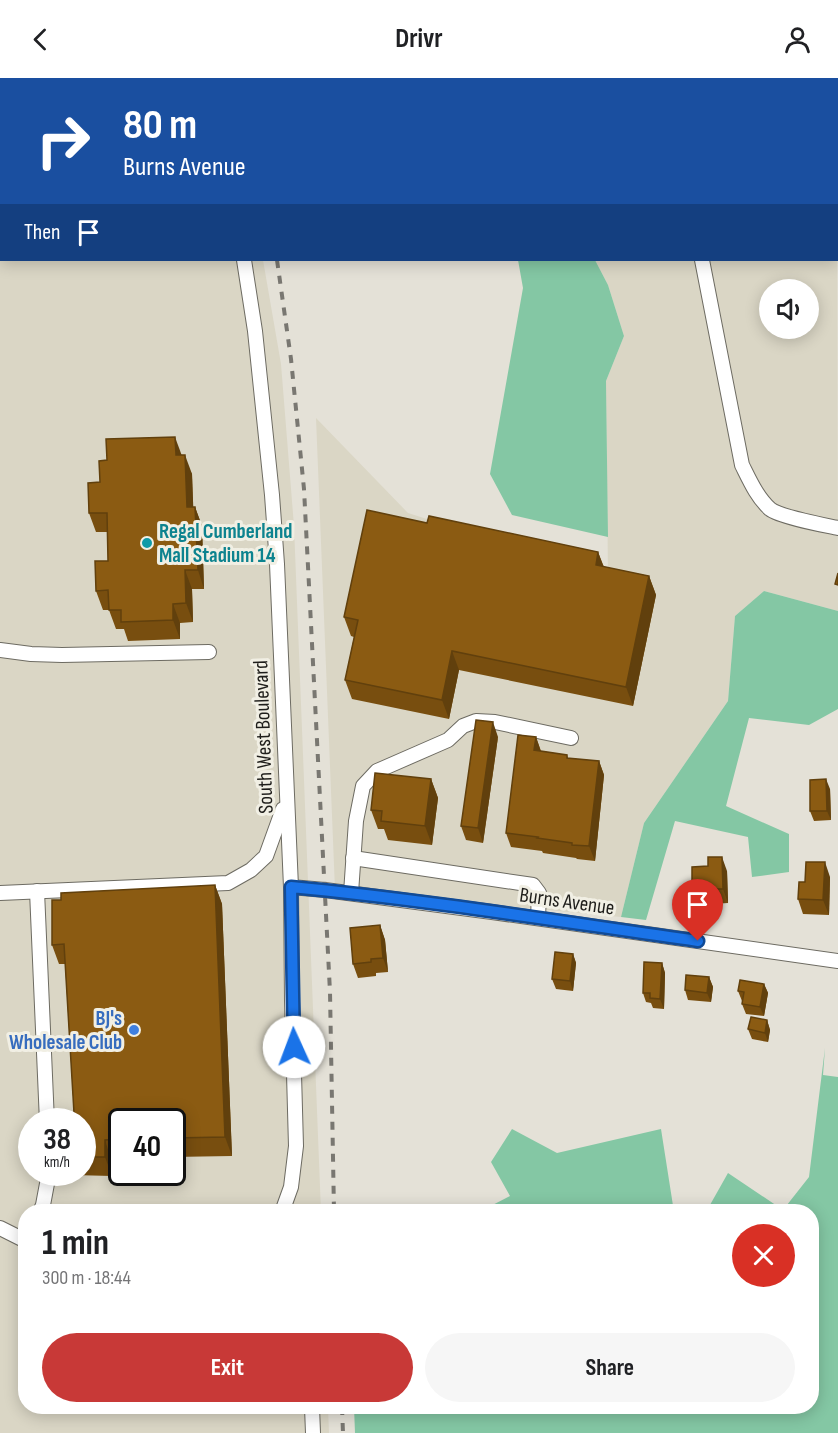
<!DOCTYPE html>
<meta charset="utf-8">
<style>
body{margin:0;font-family:"Sofia Sans Condensed",sans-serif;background:#f6f6f6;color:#202124;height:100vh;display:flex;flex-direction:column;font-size:22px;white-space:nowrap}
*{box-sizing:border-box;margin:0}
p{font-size:20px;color:#757577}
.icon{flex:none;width:33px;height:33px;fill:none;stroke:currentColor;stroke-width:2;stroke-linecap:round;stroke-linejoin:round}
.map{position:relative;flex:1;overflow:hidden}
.panel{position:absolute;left:18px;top:1126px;width:801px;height:210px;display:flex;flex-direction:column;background:#fff;border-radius:24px;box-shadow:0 3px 15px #0003}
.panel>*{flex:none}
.guide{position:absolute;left:0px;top:0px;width:838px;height:183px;box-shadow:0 3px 15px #0003;background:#1a4fa0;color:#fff;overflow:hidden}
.tools{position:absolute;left:759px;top:201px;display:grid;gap:12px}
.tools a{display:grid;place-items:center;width:60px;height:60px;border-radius:50%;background:#fff;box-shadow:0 3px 15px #0003;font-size:30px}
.speed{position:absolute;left:18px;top:1030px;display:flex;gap:12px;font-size:30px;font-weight:700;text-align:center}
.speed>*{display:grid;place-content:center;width:78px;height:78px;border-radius:50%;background:#fff;box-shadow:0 3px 15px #0003;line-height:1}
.speed small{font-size:15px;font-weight:400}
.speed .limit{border:3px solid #111;border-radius:9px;background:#fff;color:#111}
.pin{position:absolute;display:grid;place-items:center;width:51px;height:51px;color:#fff;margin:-62px -26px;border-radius:50% 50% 50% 0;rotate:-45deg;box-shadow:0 0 6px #0007}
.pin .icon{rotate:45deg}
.me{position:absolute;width:66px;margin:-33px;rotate:358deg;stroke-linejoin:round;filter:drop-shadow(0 0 4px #0008)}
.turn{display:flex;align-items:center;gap:21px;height:126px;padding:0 24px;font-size:27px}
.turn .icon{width:78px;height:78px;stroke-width:2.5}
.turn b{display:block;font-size:42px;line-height:51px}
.then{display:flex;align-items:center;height:57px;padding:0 24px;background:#0003;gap:12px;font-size:22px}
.round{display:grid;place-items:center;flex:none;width:63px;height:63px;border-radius:32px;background:#f6f6f6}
.headline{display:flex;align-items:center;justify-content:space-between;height:102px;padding:0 24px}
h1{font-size:36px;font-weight:700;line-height:45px}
.cta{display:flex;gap:12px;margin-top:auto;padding:12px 24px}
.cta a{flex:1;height:69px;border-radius:36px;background:#c83937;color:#fff;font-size:24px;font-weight:700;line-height:69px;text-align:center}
.cta a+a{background:#f6f6f6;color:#202124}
header{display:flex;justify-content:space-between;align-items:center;height:78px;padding:0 24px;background:#fff;font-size:27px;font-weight:700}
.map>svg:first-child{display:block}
.built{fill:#dad6c5;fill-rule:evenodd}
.green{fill:#84c7a4}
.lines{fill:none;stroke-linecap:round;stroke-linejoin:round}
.minor-casing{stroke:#6d6b62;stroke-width:16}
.minor{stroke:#fff;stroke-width:14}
.rail{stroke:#797771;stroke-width:4;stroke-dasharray:8 8;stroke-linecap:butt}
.wall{fill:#784e0f}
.shaded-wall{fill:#61400d}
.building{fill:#8b5b12;stroke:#61400d;stroke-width:1.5}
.route-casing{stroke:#114b97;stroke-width:15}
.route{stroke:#1a73e8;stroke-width:10}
.culture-dot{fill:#0f9aa8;stroke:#f1efe4;stroke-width:2}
.shop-dot{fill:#3f7fe0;stroke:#f1efe4;stroke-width:2}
.labels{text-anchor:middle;stroke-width:6;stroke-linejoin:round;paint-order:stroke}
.culture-label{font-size:21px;font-weight:bold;fill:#0d838f;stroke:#f1efe4;text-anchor:start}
.street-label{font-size:21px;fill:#1f1e1b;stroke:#f1efe4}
.shop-label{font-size:21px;font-weight:bold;fill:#366cbe;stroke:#f1efe4;text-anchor:end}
</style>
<header><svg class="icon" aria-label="back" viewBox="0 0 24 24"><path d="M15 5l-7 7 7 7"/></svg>Drivr<svg class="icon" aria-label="person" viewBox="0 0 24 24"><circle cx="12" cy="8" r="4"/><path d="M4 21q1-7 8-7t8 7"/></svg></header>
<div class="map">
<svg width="838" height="1355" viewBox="0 0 838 1355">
<rect width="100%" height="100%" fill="#e4e1d7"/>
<g class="built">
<path d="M837,53L838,533L764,513L735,538L728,623L644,745L621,839L335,812L316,340L408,435L608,498L606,303L624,258L608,207L595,182H837ZM770,212H808V250H770Z"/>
<path d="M1,156L2,182H263L281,286L294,448L321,1134H26V1329H328L329,1355H0V157ZM32,1044H82V1095H32ZM122,1044H172V1095H122Z"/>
</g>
<g class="green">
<polygon points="518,182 595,182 608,207 624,258 606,303 608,459 512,437 490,396 523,210"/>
<polygon points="764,513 838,533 838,631 809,647 749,640 726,728 789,756 789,794 752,799 748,759 675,743 646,842 621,839 644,745 728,623 735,538"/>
<polygon points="825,970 823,997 838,999 838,1355 355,1355 354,1329 812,1329 812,1134 706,1134 728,1095 783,1132 809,1099"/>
<polygon points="512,1051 557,1075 661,1051 674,1134 479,1134 510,1118 491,1084"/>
</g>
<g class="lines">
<defs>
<g id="minor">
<polyline points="212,0 213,2"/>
<polyline points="276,0 276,2"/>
<polyline points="317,0 317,2"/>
<polyline points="837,53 838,53"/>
<polyline points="0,172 2,171"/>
<polyline points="244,182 255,253 272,417 277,486 291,809 292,923 296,1068 291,1109 282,1134"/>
<path d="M702,182L742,387C750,403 757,419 770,431C780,439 824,447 838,450"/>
<polyline points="0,572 31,576 62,577 209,574"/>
<polyline points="353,780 533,807 539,815 538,840"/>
<polyline points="291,809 325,812 492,834 838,883"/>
<polyline points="37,813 47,1044"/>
<polyline points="0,815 228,805 251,792 266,778 283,731"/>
<polyline points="351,815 356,743 363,708 377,693 448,662 463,648 476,643 495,644 571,660"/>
<polyline points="40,1134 43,1127 49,1095"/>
<polyline points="0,1150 26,1163"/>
<polyline points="312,1329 313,1355"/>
</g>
</defs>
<use href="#minor" class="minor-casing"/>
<use href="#minor" class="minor"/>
<g class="rail">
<polyline points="243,0 243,2"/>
<polyline points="277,182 291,281 304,411 330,914 334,1134"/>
<polyline points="342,1329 343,1355"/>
</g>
</g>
<g class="wall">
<rect x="331" y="0" width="414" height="2"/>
<polygon points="182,377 192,396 193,429 195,429 202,448 204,511 192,511 193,544 180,545 180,561 128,563 124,551 116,551 109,532 103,532 96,513 108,483 108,454 96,454 89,435"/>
<polygon points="427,445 598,474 604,489 649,498 656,517 633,628 459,592 449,641 352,621 345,602 354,559 351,558 344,539"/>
<polygon points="498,659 483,765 466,762 461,748"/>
<polygon points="536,659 541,673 567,677 568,680 599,683 604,697 595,783 577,781 576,780 543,775 542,773 511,769 506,755"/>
<polygon points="431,701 438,720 432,767 388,762 384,751 378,751 371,732"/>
<polygon points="830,711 831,742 814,743 810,733"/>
<polygon points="727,793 728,825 713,826 711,819 698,819 692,805"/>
<polygon points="830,799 829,837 803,836 798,821 805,804"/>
<polygon points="215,807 222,826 232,1078 172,1079 172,1044 122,1044 122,1081 111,1081 112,1098 73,1097 72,1095 82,1095 82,1044 74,1035 65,886 59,886 52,867 61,822"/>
<polygon points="380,847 385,862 388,894 376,895 376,898 358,900 353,886"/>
<polygon points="573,876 576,885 573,913 556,911 552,901"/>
<polygon points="662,885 665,895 664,931 653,930 651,925 646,924 643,915"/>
<polygon points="709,899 713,909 711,924 688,922 685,912"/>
<polygon points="764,906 768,915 764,938 746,936 742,926 742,923 738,913"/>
<polygon points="767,942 770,952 768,964 752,961 748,951"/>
</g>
<g class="shaded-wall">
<polygon points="175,359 182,378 176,377"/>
<polygon points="185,377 192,396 194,448 187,429"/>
<polygon points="195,429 202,448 204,511 198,492"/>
<polygon points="598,474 605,493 596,487"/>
<polygon points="185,492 192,511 193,544 186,525"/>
<polygon points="649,498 656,517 633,628 626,609"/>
<polygon points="173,526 180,545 180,561 173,542"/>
<polygon points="452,573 459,592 449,641 442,622"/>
<polygon points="493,644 498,659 483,765 478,750"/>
<polygon points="536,659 541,674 534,672"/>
<polygon points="599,683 604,697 595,783 589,768"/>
<polygon points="431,701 438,720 432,767 425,748"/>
<polygon points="826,701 830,711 831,742 827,733"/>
<polygon points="722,779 727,793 728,825 723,811"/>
<polygon points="825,784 830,799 829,837 823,822"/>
<polygon points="215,807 222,826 232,1078 225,1059"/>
<polygon points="380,847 385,862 388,894 383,880"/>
<polygon points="573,876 576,885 573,913 570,903"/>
<polygon points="662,885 665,895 664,931 660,921"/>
<polygon points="709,899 713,909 711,924 707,915"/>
<polygon points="764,906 768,915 764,938 760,929"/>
<polygon points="767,942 770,952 768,964 765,955"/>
<polygon points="105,1062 111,1081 112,1098 105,1079"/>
</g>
<g class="building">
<polygon points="331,0 684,0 677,2 331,2"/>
<polygon points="175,359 176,377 185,377 187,429 195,429 198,492 185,492 186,525 173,526 173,542 121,544 121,532 109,532 108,512 96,513 95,483 108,483 107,435 89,435 88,405 100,404 99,383 107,382 106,361"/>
<polygon points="367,432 427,445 429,438 598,474 596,487 649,498 626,609 452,573 442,622 345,602 358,542 344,539"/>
<polygon points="838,495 838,507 835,506"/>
<polygon points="476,642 493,644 478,750 461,748"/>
<polygon points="518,657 536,659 534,672 567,677 567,680 599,683 589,768 572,767 572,765 537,760 538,759 506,755"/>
<polygon points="375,695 431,701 425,748 381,743 382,733 371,732"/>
<polygon points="826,701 827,733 810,733 810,702"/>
<polygon points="708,779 722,779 723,811 708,811 708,805 692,805 692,789 708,788"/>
<polygon points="806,784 825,784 823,822 798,821 799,804 805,804"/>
<polygon points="215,807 225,1059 172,1060 172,1044 122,1044 122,1061 105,1062 105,1079 82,1079 82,1044 65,1044 65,1037 74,1035 64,866 52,867 52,822 61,822 61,815"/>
<polygon points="380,847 383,880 371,881 371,884 353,886 350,850"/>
<polygon points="555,874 573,876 570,903 552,901"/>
<polygon points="644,884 662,885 660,921 650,920 650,915 643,915"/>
<polygon points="686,897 709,899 707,915 685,912"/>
<polygon points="740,902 764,906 760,929 742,926 744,914 738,913"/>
<polygon points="751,939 767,942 765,955 748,951"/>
</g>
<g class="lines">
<defs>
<path id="route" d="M294,969L291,809C427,822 563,844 698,863"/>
</defs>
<use href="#route" class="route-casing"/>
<use href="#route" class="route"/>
</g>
<circle class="culture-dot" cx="147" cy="465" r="6"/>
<circle class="shop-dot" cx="134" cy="952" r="6"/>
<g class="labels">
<g class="culture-label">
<text x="159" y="460">Regal Cumberland<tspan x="159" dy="24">Mall Stadium 14</tspan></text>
</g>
<g class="street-label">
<text transform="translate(263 659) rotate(-92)" y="7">South West Boulevard</text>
<text transform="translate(567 823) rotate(8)" y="7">Burns Avenue</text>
</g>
<g class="shop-label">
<text x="122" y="947">BJ's<tspan x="122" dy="24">Wholesale Club</tspan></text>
</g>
</g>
</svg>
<div class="tools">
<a><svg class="icon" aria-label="sound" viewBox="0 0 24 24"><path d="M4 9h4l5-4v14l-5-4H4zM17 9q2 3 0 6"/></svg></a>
</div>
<div class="speed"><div>38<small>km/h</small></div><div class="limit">40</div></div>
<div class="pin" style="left:698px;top:863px;background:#d93025"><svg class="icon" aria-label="arrive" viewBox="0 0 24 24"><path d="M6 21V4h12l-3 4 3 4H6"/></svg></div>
<svg class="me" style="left:294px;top:969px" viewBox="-20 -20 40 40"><circle r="19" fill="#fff"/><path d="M0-13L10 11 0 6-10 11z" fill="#1a73e8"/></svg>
<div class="guide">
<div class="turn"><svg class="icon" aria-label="right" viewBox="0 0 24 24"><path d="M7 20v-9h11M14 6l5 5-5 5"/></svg><div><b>80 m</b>Burns Avenue</div></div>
<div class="then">Then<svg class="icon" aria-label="arrive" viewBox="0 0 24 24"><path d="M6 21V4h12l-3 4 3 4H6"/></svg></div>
</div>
<section class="panel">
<div class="headline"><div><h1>1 min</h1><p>300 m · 18:44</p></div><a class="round" style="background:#d93025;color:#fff"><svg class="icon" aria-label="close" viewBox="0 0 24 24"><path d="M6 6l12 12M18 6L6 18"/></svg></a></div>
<div class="cta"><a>Exit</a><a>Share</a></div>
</section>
</div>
